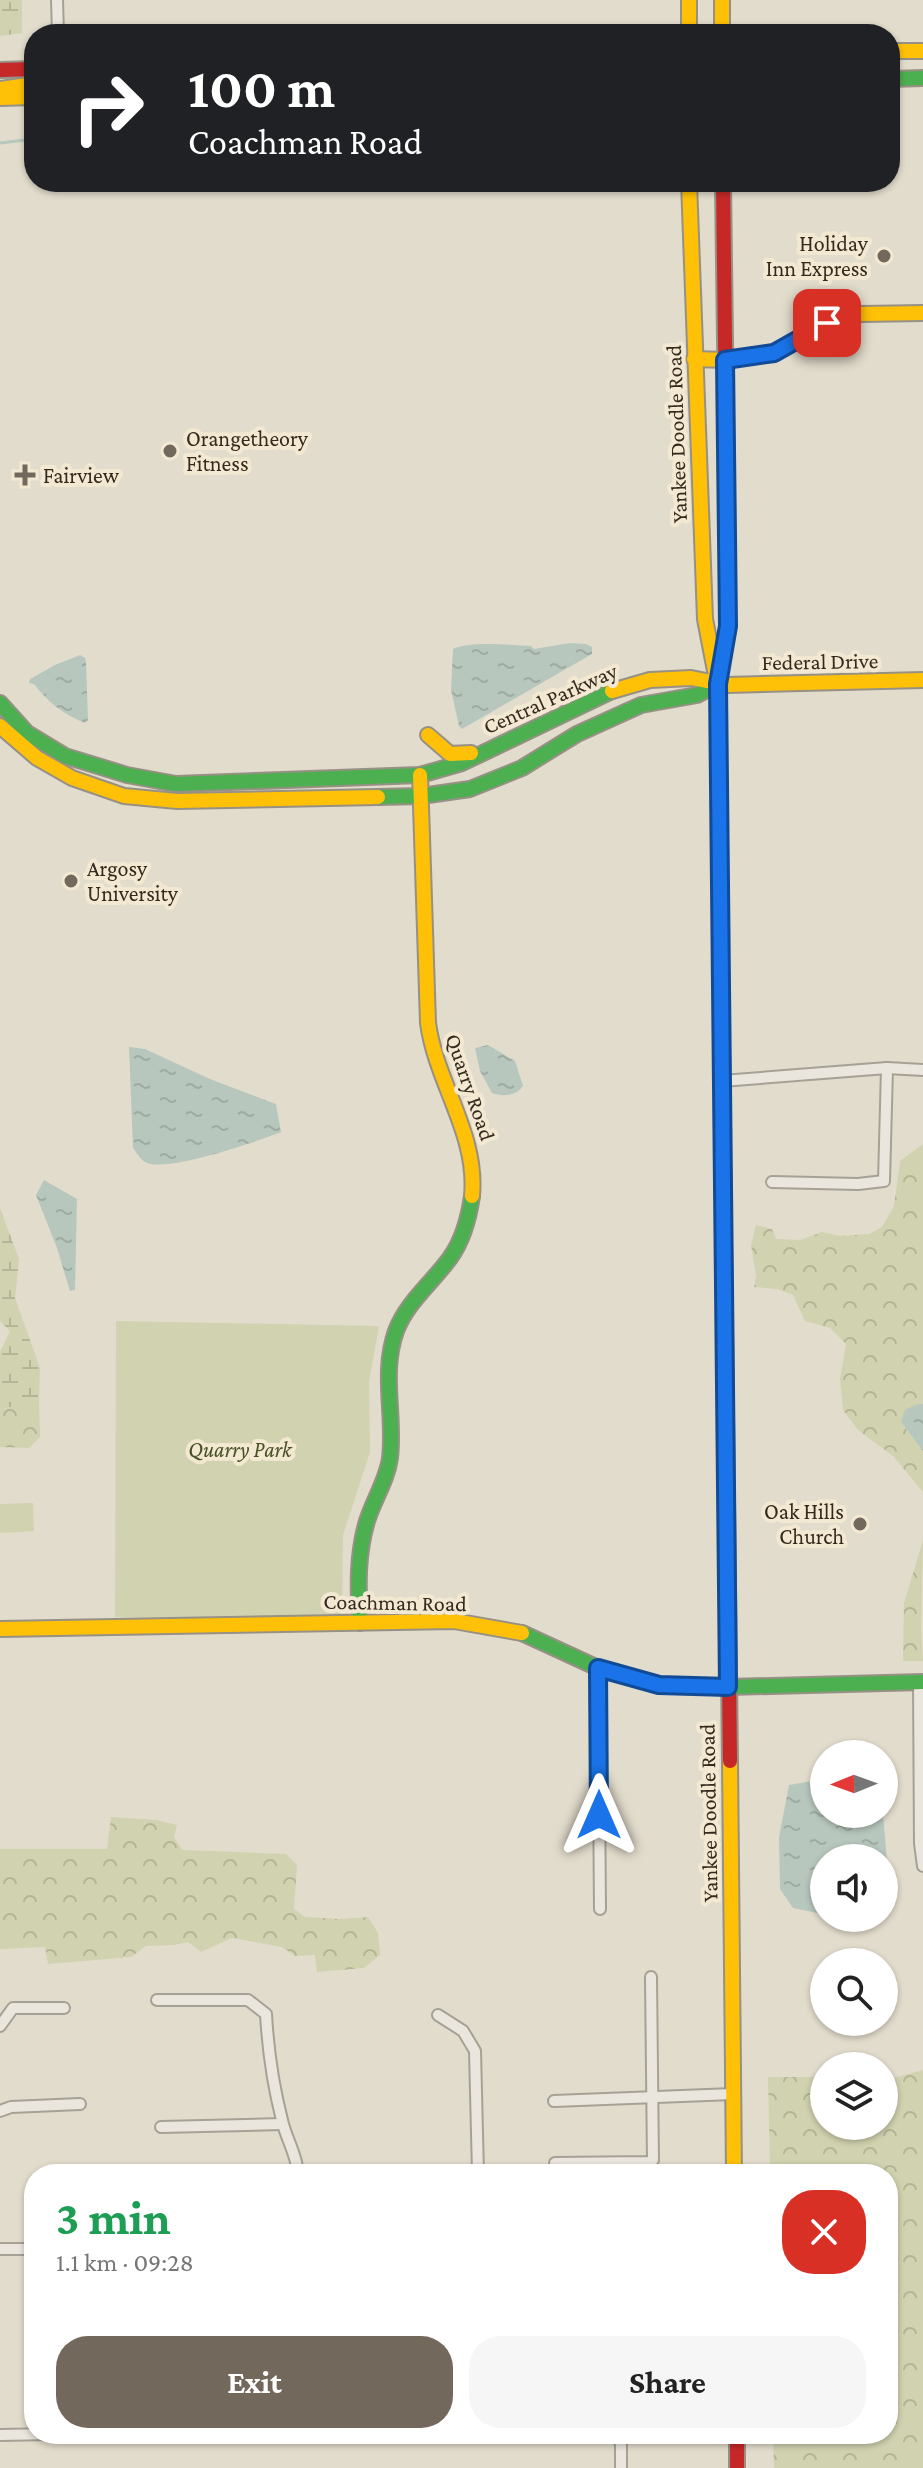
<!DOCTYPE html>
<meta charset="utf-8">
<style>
body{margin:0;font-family:"Crimson Pro",serif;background:#f6f6f6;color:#222;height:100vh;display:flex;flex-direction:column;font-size:30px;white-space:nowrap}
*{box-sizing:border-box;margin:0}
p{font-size:26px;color:#767676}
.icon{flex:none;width:44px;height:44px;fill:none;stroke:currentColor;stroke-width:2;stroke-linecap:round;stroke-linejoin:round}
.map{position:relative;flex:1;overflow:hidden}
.panel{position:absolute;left:24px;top:2164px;width:874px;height:280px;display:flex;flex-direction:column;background:#fff;border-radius:32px;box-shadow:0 2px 6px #0004}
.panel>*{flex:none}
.top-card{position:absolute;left:24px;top:24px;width:876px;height:168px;border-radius:32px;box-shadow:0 2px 6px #0004;background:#202124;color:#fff;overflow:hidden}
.needle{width:52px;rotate:269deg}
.controls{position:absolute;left:810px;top:1740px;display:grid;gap:16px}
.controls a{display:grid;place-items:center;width:88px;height:88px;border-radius:50%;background:#fff;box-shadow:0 2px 6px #0004;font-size:40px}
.pin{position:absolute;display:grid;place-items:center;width:68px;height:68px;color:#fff;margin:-34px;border-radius:16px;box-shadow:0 4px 12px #0006}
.me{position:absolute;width:88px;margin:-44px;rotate:0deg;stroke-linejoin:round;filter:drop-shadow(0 0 6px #0008)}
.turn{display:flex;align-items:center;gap:28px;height:168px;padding:0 32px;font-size:36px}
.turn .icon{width:104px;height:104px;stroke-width:2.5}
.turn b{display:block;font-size:56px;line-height:68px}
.round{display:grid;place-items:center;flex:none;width:84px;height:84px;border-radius:32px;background:#f6f6f6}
.overview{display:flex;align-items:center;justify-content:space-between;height:136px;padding:0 32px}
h1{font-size:48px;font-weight:700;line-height:60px;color:#1e9e55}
.primary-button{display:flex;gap:16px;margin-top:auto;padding:16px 32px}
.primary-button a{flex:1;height:92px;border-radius:32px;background:#72685b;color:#fff;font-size:32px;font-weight:700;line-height:92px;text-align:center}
.primary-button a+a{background:#f6f6f6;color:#222}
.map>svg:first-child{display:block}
.forest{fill:url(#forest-crowns)}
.wetland{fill:url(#wetland-marsh)}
.park{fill:#d1d2af}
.water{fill:url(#water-ripples)}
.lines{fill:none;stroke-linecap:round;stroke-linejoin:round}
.stream{stroke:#b7c7bd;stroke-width:3}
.street-casing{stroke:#a7a195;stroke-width:14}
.fast-casing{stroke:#979085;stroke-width:18}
.slow-casing{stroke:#979085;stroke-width:18}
.jam-casing{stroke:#979085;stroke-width:18}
.street{stroke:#eae6dd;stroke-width:10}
.fast{stroke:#4caf50;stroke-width:14}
.slow{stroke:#ffc107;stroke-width:14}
.jam{stroke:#c62828;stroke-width:14}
.route-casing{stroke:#114b97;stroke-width:20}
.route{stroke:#1a73e8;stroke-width:14}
.poi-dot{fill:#72685b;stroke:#f3e9d2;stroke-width:3}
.labels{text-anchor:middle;stroke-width:8;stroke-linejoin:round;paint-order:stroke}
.poi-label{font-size:22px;fill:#35291e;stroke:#f3e9d2;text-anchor:start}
.street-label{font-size:22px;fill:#35291e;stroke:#f3e9d2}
.park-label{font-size:22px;font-style:italic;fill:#465026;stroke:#f3e9d2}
</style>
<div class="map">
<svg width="923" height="2468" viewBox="0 0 923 2468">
<defs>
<pattern id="forest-crowns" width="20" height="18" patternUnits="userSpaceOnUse" patternTransform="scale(2)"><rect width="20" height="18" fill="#d1d2af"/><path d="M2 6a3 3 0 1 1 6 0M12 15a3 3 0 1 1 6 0" fill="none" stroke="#b4b496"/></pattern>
<pattern id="wetland-marsh" width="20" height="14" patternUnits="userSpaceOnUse" patternTransform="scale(2)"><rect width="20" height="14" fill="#d1d2af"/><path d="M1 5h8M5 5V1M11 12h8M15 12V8" fill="none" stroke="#b4b496"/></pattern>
<pattern id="water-ripples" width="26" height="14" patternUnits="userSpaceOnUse" patternTransform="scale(2)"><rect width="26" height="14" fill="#b7c7bd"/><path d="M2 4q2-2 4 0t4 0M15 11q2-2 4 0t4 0" fill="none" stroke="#9eaba2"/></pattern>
</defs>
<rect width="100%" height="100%" fill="#e2dccc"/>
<g class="forest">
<polygon points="923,1144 923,1404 918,1404 901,1422 923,1451 923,1492 893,1456 858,1430 843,1410 840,1379 846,1344 830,1328 805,1321 793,1295 777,1289 754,1287 756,1276 751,1245 756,1225 772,1229 776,1239 801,1240 822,1232 840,1236 869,1234 882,1227 894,1206 900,1161"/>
<polygon points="39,1398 40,1437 29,1448 0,1447 0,1410"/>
<polygon points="923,1540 921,1630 923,1661 903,1661 904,1603"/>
<polygon points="111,1817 157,1820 177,1825 174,1837 182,1850 286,1854 297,1865 294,1909 305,1917 339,1919 368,1917 378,1933 380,1955 364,1968 317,1972 315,1955 295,1956 282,1947 232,1938 201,1952 188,1942 174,1945 146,1946 131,1957 48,1964 45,1947 0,1949 0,1849 107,1849"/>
<polygon points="923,2070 923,2468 774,2468 773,2434 888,2434 888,2174 770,2174 768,2077 824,2077 824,2126 884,2126 884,2078 894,2078"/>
</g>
<g class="wetland">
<polygon points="0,0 22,0 22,33 0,36"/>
<polygon points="0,1208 19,1259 15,1298 40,1368 39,1398 0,1410 0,1352 10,1331 0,1321"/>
</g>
<g class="park">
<polygon points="116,1321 379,1326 369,1382 370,1452 343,1535 342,1615 280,1618 115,1617"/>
<polygon points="33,1503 34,1531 0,1533 0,1504"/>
</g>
<g class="water">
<path d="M570,643L586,644L592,647V654L462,729L459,726L451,690L453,649C471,641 510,645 531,646L534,649Z"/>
<path d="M80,655L85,658L86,662L88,720L85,723C63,714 48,702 34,684L29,683L30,679L55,665Z"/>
<path d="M488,1045L515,1061L523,1086C516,1096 503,1097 492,1093L480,1071L475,1048Z"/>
<path d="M129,1047L145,1049L210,1079L276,1104L281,1132C258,1141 165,1174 145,1162C141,1160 136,1152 133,1148Z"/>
<polygon points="44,1180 77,1199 75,1290 70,1291 57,1248 36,1195"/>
<polygon points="918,1404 923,1404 923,1451 901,1422 905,1410"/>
<polygon points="824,1779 824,1814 883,1814 890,1896 884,1906 884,1858 824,1858 824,1912 817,1913 793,1908 780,1889 779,1837 789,1785"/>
</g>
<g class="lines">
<polyline class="stream" points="0,143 34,139"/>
<defs>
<g id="street">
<polyline points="57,0 58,34"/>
<polyline points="722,1081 887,1068 923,1070"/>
<polyline points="772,1182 858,1184 884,1181 887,1068"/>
<polyline points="598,1668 600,1909"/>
<polyline points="919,1682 920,1843 923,1866"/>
<path d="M157,2000H248L266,2014C268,2050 273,2085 282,2120C286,2139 297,2154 298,2174"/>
<polyline points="438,2015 463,2031 475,2051 478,2174"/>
<polyline points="0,2026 13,2008 64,2008"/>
<polyline points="554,2101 733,2094"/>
<polyline points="0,2111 11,2107 80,2104"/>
<polyline points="161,2127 282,2124"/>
<polyline points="555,2163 650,2162 653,2160 651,1977"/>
<polyline points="0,2249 34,2249"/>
<polyline points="616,2434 621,2444 621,2468"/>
<polyline points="0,2435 54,2434"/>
</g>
<g id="fast">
<polyline points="890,79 923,78"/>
<polyline points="0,703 27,733 65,756 127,775 176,784 420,775 462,763 612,691"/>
<polyline points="378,797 421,796 470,789 522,768 577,734 641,705 697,695 718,684"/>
<path d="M360,1623C358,1588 357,1554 367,1521C374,1499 387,1480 390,1458C395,1415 381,1373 396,1331C407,1302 432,1283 450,1258C463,1240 469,1217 472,1196"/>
<polyline points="522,1633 598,1668 659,1685 728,1687 923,1682"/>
</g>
<g id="slow">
<polyline points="689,0 689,34"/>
<polyline points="722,0 722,34"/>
<polyline points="890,51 923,51"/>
<polyline points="0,89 34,84"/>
<polyline points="0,98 34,97"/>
<polyline points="689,182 705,619 716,676"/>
<polyline points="694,359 725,360 774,353 827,323 861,314 923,313"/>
<polyline points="612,691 650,680 691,678 727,685 923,680"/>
<polyline points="0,726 37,758 72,778 124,796 177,801 378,797"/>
<polyline points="428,735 450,754 471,753"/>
<path d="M420,775L428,1023C436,1083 478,1134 472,1196"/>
<polyline points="723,1160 718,684 728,626 727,498"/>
<polyline points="0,1629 454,1621 522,1633"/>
<polyline points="730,1761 734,2174"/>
</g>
<g id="jam">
<polyline points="0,70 34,69"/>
<polyline points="723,182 727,498"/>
<polyline points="723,1160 730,1761"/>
<polyline points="737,2434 737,2468"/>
</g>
</defs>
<use href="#street" class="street-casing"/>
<use href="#fast" class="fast-casing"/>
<use href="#slow" class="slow-casing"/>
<use href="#jam" class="jam-casing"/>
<use href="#street" class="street"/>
<use href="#fast" class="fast"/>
<use href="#slow" class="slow"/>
<use href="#jam" class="jam"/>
</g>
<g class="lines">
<defs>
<polyline id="route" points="599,1815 598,1668 659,1685 728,1687 718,684 728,626 725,360 774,353 827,323"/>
</defs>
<use href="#route" class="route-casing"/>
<use href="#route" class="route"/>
</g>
<g class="poi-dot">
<circle cx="884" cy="256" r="8"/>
<circle cx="170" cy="451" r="8"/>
<path d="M21 463h8v8h8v8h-8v8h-8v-8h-8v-8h8z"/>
<circle cx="71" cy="881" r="8"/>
<circle cx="860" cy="1524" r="8"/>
</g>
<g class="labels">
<g class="poi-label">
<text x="868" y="251" text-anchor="end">Holiday<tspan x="868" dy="25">Inn Express</tspan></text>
<text x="186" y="446">Orangetheory<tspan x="186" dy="25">Fitness</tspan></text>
<text x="43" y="483">Fairview</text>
<text x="87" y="876">Argosy<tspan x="87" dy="25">University</tspan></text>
<text x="844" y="1519" text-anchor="end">Oak Hills<tspan x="844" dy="25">Church</tspan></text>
</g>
<g class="street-label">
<text transform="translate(676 434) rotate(-92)" y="8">Yankee Doodle Road</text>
<text transform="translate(820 661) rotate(-1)" y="8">Federal Drive</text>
<text transform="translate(550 698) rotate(-24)" y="8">Central Parkway</text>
<text transform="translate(471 1087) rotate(71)" y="8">Quarry Road</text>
<text transform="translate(395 1602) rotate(1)" y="8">Coachman Road</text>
<text transform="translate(708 1813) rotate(-91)" y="8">Yankee Doodle Road</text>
</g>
<g class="park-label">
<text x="240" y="1457">Quarry Park</text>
</g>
</g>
</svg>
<div class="controls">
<a><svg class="needle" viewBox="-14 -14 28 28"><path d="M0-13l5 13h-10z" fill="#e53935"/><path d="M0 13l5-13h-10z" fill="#767676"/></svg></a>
<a><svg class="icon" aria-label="sound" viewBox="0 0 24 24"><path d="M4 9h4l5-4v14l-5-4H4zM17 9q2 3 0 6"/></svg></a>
<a><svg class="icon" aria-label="search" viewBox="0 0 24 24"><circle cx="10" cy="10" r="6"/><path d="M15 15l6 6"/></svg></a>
<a><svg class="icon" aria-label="layers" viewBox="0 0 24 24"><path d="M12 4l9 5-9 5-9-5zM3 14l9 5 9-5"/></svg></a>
</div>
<div class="pin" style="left:827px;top:323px;background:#d93025"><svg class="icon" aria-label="arrive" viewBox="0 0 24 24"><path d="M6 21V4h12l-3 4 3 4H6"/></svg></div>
<svg class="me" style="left:599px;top:1815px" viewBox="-20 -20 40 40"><path d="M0-17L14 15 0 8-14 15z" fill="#1a73e8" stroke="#fff" stroke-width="4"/></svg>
<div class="top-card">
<div class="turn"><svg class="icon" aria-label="right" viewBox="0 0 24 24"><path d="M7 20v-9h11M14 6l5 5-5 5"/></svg><div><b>100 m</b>Coachman Road</div></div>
</div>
<section class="panel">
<div class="overview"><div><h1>3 min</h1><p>1.1 km · 09:28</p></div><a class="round" style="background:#d93025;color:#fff"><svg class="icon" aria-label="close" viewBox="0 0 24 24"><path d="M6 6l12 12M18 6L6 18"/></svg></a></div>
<div class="primary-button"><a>Exit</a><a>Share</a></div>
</section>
</div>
